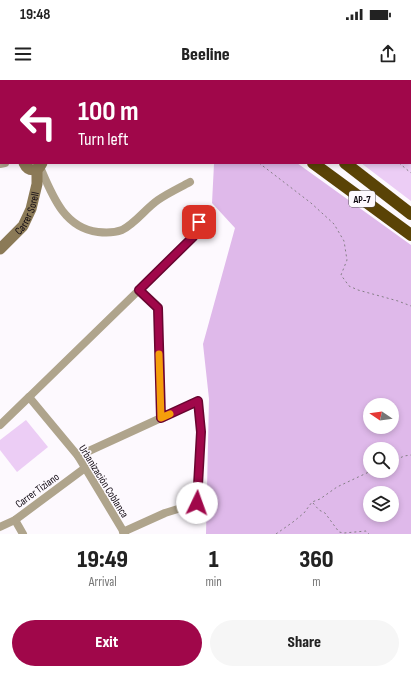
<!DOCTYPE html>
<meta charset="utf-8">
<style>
body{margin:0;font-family:"Sofia Sans Condensed",sans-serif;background:#f6f6f6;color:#222;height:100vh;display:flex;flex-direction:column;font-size:15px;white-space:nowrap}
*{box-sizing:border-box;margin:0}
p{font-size:13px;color:#767676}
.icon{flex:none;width:22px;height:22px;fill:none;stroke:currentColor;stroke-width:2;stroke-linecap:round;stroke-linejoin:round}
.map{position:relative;height:454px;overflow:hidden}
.drawer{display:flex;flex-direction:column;background:#fff;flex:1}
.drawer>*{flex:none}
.banner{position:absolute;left:0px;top:0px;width:411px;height:84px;box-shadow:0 2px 6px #0003;background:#a0074a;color:#fff;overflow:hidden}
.needle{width:26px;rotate:283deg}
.fabs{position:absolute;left:363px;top:318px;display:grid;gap:8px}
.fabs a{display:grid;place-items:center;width:36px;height:36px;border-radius:50%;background:#fff;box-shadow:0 2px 6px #0003;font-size:20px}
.pin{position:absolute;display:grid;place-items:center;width:34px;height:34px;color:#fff;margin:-17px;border-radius:8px;box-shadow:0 2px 6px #0006}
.me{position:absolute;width:44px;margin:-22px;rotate:3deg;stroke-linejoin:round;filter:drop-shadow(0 0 3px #0008)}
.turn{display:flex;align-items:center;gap:14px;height:84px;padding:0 12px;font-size:18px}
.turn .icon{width:52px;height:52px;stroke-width:2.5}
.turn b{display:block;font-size:28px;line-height:34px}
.eta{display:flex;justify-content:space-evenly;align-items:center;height:68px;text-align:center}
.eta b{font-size:24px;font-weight:800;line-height:28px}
.button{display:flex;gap:8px;margin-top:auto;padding:8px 12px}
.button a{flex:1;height:46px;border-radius:24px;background:#a0074a;color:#fff;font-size:16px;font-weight:800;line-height:46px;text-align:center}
.button a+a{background:#f6f6f6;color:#222}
.status{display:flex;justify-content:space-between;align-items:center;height:28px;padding:0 20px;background:#fff;direction:ltr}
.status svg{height:11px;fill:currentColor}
header{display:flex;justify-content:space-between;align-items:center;height:52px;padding:0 12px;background:#fff;font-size:18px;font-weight:800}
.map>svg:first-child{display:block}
.green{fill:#eccdf5}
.forest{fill:#dfb9ea;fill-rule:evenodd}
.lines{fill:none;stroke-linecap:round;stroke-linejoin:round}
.path{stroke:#857f86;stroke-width:1;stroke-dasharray:2 3;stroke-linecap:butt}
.street{stroke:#afa48c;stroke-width:8}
.secondary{stroke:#8b7a57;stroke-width:11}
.highway{stroke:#5a4306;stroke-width:12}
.route-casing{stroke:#680530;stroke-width:10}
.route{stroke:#a0074a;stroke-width:7}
.slow{stroke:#f59e0b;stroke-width:7}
.labels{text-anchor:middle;stroke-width:3;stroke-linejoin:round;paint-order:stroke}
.shield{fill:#fdf9fe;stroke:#575159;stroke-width:1}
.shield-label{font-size:10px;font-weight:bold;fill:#100912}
.street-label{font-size:11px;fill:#100912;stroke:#fdf9fe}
</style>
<div class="status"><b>19:48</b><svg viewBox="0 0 49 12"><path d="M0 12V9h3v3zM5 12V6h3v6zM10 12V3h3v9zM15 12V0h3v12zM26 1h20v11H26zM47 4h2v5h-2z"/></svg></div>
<header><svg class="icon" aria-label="menu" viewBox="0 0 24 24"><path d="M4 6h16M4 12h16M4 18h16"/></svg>Beeline<svg class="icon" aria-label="share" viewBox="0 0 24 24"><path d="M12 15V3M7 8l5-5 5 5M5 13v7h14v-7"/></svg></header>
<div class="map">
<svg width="411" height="454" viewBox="0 0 411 454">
<rect width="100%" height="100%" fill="#fdf9fe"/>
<g class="green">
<polygon points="248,0 411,0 411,121 361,83 410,83 410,1 249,1"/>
<polygon points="26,340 48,367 17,392 0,370 0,360"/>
</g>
<g class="forest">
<polygon points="337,0 411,0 411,59 410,58 410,1 338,1"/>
<path d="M215,83H297L411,165V454H206L209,319L203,264L235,148L212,123L214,84ZM370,325H392V347H370ZM370,369H392V391H370ZM370,413H392V435H370Z"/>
</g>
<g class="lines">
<g class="path">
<polyline points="152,0 154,1"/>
<polyline points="314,0 315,1"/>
<polyline points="259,83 311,123 334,144 344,161 347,180 341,195 349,206 358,210 398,221 411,226"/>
<polyline points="399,83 411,93"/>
<polyline points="392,382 404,376 411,375"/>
<polyline points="313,423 319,430 325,433 339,452 344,453 366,451 369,454"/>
<polyline points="276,454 293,442 304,433 312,422 320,419 337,407 371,391"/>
</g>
<g class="street">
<polyline points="0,84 5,83"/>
<path d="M40,87C52,115 64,148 98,152C107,153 114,153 122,150C136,143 145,129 158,120C168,113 179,108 190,102"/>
<polyline points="139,210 193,157 199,142"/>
<polyline points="29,317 139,210 158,228 161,338 78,376"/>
<polyline points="0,345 29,317 78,376 125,454"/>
<polyline points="15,440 23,454"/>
<polyline points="0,447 15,440 85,388"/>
<polyline points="123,452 165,433 197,423 201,352 198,321 161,338"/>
</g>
<g class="secondary">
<polyline points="85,1 85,0"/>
<path d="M24,83C28,92 38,92 42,83"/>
<path id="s1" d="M0,169L23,146L31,129L37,104V89"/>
</g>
<g class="highway">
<polyline points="199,0 201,1"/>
<polyline points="236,0 237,1"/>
<polyline points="313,83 411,155"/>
<polyline points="345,83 411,134"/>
</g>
</g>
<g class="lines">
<defs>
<polyline id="route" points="197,423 201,352 198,321 161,338 158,228 139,210 193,157 199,142"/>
</defs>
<use href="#route" class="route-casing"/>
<use href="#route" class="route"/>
<polyline class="slow" points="159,274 161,338 170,334"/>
</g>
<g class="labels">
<rect class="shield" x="349" y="111" width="26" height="16" rx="3"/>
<g class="shield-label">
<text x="362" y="123">AP-7</text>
</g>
<g class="street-label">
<text dy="4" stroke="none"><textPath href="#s1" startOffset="46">Carrer Sorell</textPath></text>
<text transform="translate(104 401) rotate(58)" y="4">Urbanización Coblanca</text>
<text transform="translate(37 410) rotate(-36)" y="4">Carrer Tiziano</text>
</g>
</g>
</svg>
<div class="fabs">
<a><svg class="needle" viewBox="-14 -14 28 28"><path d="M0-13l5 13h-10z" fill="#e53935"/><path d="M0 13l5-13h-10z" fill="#767676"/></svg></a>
<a><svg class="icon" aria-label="search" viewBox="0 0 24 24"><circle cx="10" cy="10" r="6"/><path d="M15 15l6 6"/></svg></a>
<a><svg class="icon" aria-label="layers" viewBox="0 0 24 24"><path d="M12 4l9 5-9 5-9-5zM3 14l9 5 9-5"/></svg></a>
</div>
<div class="pin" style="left:199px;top:142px;background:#d93025"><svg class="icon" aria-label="arrive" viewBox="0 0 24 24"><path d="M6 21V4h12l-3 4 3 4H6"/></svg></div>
<svg class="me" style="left:197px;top:423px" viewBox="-20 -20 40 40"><circle r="19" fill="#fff"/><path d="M0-13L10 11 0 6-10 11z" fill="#a0074a"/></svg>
<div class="banner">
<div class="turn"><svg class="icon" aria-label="left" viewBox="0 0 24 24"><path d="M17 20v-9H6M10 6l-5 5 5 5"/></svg><div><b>100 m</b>Turn left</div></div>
</div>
</div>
<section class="drawer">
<div class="eta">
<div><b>19:49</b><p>Arrival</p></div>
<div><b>1</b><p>min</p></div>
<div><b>360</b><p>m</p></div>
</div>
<div class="button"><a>Exit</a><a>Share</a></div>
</section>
